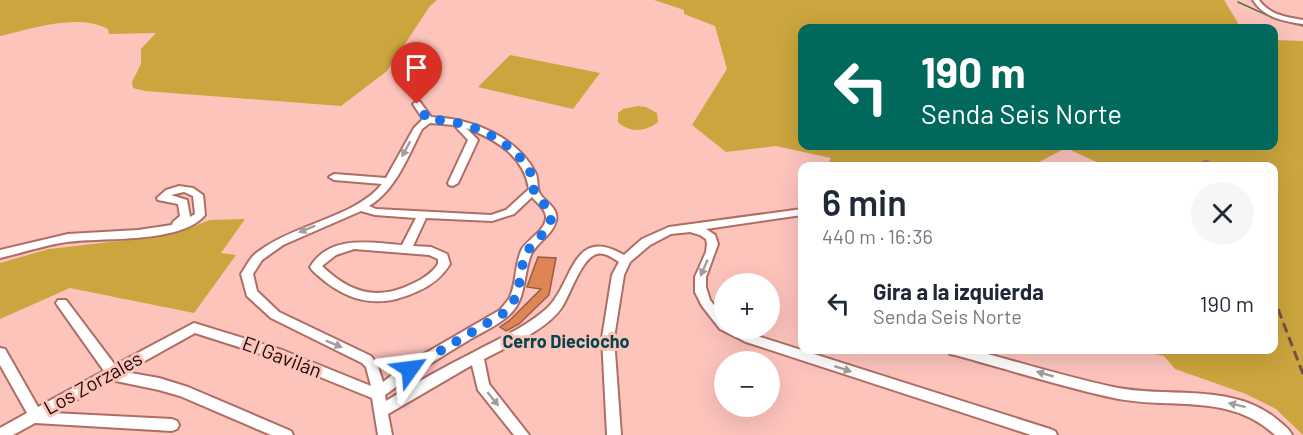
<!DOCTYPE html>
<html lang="es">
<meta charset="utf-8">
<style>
body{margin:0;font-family:Barlow,sans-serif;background:#f6f6f7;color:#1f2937;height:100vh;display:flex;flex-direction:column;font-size:22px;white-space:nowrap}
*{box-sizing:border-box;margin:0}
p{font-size:20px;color:#747a83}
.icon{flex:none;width:33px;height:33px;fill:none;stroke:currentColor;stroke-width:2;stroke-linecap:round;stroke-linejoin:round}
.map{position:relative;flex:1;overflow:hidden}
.details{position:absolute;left:798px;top:162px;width:480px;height:192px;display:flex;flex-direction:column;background:#fff;border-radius:12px;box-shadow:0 6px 24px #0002}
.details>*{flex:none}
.hud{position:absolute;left:798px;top:24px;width:480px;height:126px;border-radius:12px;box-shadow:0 6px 24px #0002;background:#00695c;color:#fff;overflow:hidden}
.controls{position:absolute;left:714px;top:273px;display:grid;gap:12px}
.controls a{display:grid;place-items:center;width:66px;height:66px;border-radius:50%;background:#fff;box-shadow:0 6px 24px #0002;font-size:30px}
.pin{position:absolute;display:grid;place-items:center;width:51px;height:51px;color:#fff;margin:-62px -26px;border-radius:50% 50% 50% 0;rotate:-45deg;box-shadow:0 0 6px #0007}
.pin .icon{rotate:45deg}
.me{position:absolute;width:66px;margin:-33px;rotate:59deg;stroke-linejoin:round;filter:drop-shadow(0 0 4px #0008)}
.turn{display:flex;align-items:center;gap:21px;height:126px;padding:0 24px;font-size:27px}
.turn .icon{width:78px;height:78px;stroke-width:2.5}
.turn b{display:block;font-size:42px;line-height:51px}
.round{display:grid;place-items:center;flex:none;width:63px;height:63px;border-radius:32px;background:#f6f6f7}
.head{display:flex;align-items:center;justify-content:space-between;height:102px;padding:0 24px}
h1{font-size:36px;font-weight:600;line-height:45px}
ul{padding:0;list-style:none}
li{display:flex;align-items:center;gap:18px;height:78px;padding:0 24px}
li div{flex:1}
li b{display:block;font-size:22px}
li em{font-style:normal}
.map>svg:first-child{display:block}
.green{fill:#cba53d}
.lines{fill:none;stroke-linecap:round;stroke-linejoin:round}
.stream{stroke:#437646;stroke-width:1.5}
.building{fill:#df8555;stroke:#955e41;stroke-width:1.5}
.minor-casing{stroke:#ae6e66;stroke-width:4}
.minor{fill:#fff;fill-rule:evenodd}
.rail{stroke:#74504c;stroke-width:3;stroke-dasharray:10 5;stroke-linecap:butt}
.oneway{fill:#a59c9b}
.route{stroke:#1a73e8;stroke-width:10;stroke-dasharray:0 18}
.labels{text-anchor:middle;stroke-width:6;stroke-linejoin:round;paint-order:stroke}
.neighbourhood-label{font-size:18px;font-weight:bold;fill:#04454d;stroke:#fdc4bc}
.near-street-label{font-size:20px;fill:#1f0806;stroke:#fdc4bc}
</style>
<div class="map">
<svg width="1303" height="435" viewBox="0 0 1303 435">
<rect width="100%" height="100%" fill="#fdc4bc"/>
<g class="green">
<path d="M0,0H437L430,6L387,71L341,106L145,91L133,88L132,82L141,64V49L156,33L109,34L108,29C76,13 33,29 0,36Z"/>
<polygon points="654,0 1224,0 1238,23 1238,28 802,28 802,146 1274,146 1274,40 1303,41 1303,435 1276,409 1246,394 1175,369 1164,356 1135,350 1274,350 1274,166 1114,166 1101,164 1066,148 1037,163 1037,166 827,166 831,158 776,146 726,152 692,125 727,69 715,26 684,14 684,10"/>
<polygon points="510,55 600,73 573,109 478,87"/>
<path d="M638,106L646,107L657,113L658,122C646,132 629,133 618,122V113L623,109Z"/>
<polygon points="245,219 221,253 236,255 194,313 70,288 0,319 0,263 49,249 145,238 192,227 210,220"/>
</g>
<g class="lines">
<polyline class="stream" points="1238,2 1273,18 1303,26"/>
</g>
<polygon class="building" points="538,257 556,258 549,295 519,324 506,331 500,327 510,320 541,289 527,287"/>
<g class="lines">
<defs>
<g id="minor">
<path d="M1253,0H1259C1269,15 1287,17 1303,20V24C1284,21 1264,18 1253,0Z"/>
<path d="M417,101L420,102L431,117C470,118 516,136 535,172C539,179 536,188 540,194C546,203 559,208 556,221C552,236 535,243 530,257C523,278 526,301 508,316C497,326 482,332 469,340C440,357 412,375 385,395L386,401C415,383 444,367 474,352C498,339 524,328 545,310C574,286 570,224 624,255L642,239L669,227L802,209V215L706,229L715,235L718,244L706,277V287L710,300L724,318V328H741L754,335L1050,429L1055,431L1057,435H1031L746,342L720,329L702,306L695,292V277L706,252L707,244L706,239L700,235L690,232L671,234L650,245L630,262L624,275L614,338L621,435H607L602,338L612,275L619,262C613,258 605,252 597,254C582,257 570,295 562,307C547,330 508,346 484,359L489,384L529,435H514L478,390L472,365L388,414L392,435H378L372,398L273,358L195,333L125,372L159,378L188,387L291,431L293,435H271L180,396L159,390L111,380L53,413L172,419L177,421L179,425L177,429L172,431L35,423L13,435H0V428L27,413L0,365V348L5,349L38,407L104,371L58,306L56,303L58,300H66L115,365L194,323L282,350L371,386L366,367L362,363L271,318L247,296L241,274C245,268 249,260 254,255C257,252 262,249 265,247C299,224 358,215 382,184L334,180L329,177L334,174L386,178L414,128L423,119L413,104ZM430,123L454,125L468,140L448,183L449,185L453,186L458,183L478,140L466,128C496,139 524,156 529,189L506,210L491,215L376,209L369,206C396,190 408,156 422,129ZM532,197C537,203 545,208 546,216C547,230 528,239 522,249C514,265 517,284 509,299C506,303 503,306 500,310L405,365L383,382L377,364L371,356L279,312L257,291L253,274L262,260L283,245L361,211L375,215L416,218L402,245C371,243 330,234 310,267L312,270C344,301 377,311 418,291C432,285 442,277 450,264L447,254L431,247L413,246L426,218L492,221L514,214ZM354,249L429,255L438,259V264C432,273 423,279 412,284C377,301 350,293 322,266L336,255Z"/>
<polygon points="1206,162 1209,163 1211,166 1202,166 1203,163"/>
<path d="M179,186L193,188L203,195L205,215C181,244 103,237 67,242C45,245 22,253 0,258V250L68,234L138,230L172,225L173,222L180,216L178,204L158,200L157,198L166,190ZM184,192L193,196L195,214L190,217L187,200L171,195Z"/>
<path d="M949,350H972C1019,362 1066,377 1113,387C1168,399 1235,381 1280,422C1285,426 1289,429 1292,435H1275C1229,392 1170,410 1114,398C1062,387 1007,369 955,355L950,354Z"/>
</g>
</defs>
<use href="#minor" class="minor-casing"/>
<use href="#minor" class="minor"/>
<polyline class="rail" points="1278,309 1303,374"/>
</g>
<defs><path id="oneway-solid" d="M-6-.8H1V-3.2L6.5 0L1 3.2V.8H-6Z" transform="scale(1.5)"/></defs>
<g class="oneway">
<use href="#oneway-solid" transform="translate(406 149) rotate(119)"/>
<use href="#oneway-solid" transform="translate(307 229) rotate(158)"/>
<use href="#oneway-solid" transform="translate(704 268) rotate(114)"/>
<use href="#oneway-solid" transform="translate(334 344) rotate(22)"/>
<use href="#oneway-solid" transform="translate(843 369) rotate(18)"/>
<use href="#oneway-solid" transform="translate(1045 374) rotate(-164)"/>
<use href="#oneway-solid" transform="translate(493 399) rotate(51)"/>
<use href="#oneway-solid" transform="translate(1237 405) rotate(-166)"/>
</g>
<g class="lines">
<path class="route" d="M410,369L504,313C508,308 513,303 515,298C522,282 519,264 529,249C535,240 552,229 551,216C550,206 539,202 535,194C532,187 534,179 530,172C513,139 463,118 428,120L417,104"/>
</g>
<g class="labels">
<g class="neighbourhood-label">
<text x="566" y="348">Cerro Dieciocho</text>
</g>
<g class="near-street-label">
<text transform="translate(282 357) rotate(21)" y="7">El Gavilán</text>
<text transform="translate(93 383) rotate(-29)" y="7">Los Zorzales</text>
</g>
</g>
</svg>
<div class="controls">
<a>+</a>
<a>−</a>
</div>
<div class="pin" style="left:417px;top:104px;background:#d93025"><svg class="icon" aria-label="arrive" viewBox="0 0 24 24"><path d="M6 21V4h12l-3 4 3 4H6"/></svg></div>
<svg class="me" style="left:410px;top:369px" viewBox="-20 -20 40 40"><path d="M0-17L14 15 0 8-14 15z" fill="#1a73e8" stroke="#fff" stroke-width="4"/></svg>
<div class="hud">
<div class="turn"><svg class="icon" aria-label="left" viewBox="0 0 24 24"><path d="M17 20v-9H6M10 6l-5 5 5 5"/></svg><div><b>190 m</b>Senda Seis Norte</div></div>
</div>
<section class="details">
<div class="head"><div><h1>6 min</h1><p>440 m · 16:36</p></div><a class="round"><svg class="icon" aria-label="close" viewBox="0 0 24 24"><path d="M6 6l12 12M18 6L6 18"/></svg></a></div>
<ul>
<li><svg class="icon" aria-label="left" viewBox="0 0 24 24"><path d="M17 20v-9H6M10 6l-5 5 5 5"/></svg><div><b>Gira a la izquierda</b><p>Senda Seis Norte</p></div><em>190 m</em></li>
</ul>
</section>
</div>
